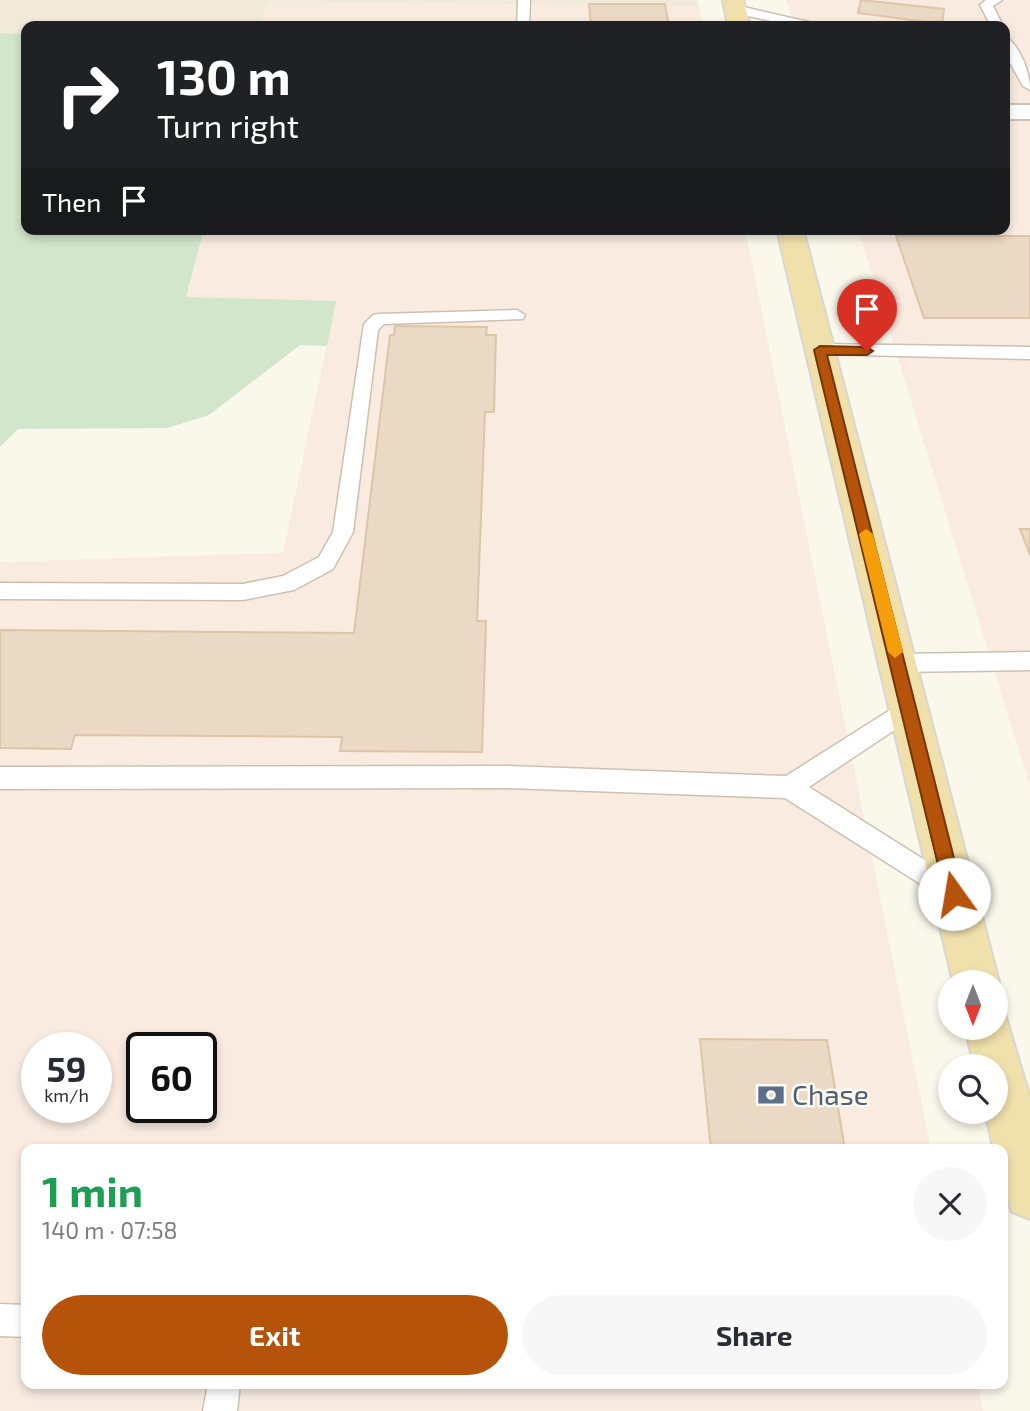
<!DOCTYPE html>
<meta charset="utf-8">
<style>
body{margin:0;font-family:"Exo 2",sans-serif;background:#f7f7f7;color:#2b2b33;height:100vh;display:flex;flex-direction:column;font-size:26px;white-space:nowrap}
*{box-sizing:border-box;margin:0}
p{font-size:23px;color:#7c7c81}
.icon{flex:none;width:38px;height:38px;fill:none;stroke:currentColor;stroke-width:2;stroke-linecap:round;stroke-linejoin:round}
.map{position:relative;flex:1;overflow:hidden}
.details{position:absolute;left:21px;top:1144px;width:987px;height:245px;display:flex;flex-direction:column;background:#fff;border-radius:14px;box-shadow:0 4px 10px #0003}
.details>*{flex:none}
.banner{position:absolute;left:21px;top:21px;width:989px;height:214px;border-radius:14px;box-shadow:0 4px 10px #0003;background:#202124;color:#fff;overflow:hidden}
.needle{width:46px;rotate:180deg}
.buttons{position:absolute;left:938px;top:970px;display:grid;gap:14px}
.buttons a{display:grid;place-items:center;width:70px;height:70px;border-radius:50%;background:#fff;box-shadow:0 4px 10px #0003;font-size:35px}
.speed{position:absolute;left:21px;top:1032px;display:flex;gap:14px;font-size:35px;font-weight:700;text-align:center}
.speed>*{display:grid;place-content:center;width:91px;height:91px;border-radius:50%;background:#fff;box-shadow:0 4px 10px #0003;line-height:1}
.speed small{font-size:18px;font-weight:400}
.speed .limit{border:4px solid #111;border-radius:10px;background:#fff;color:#111}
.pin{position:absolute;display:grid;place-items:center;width:60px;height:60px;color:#fff;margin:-72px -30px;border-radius:50% 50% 50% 0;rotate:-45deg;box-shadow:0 0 7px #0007}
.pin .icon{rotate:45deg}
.me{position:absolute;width:77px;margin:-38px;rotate:347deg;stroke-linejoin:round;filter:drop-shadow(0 0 5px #0008)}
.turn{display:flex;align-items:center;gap:24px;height:147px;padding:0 21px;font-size:32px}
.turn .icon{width:91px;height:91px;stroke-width:2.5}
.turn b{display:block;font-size:49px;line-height:60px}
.then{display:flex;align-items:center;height:66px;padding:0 21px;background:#0003;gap:14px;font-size:26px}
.round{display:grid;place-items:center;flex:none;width:74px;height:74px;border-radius:37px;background:#f7f7f7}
.summary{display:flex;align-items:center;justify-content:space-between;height:119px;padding:0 21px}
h1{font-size:42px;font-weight:700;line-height:52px;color:#1e9e55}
.primary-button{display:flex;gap:14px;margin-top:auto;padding:14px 21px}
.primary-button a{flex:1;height:80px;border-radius:42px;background:#b45309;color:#fff;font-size:28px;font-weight:700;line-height:80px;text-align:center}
.primary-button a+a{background:#f7f7f7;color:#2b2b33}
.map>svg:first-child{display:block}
.residential{fill:#f1eada}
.commercial{fill:#f9ebe0;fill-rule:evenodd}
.green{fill:#d1e6cb}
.building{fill:#ead9c4;stroke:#ddc5a8;stroke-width:2}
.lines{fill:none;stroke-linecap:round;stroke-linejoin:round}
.lane-casing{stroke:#cbc1b2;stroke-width:3}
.secondary-casing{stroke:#cdc2b0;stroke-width:4}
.primary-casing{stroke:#dad6d2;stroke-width:4}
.lane{fill:#fff;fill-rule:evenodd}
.secondary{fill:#fff;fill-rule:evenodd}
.primary{fill:#f0e1ac;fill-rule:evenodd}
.route{fill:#b45309;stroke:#753606;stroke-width:2}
.slow{fill:#f59e0b}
.labels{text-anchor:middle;stroke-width:5;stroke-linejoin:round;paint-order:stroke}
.near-service-label{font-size:28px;fill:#4e5e75;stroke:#fdfaf1;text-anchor:start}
</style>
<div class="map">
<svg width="1030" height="1411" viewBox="0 0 1030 1411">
<rect width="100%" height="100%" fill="#faf7eb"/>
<polygon class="residential" points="0,0 697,0 699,7 270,1 258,26 26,26 26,34 0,33"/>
<g class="commercial">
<polygon points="786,0 1030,0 1030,105 1005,105 1004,26 794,26"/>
<polygon points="270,1 699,7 703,26 258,26"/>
<polygon points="1005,119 1030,119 1030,786 858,229 1004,229"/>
<path d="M204,229H745L931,1150H26V1384H978L983,1411H0V562L283,553L336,301L186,297ZM37,1048H96V1108H37ZM142,1048H201V1108H142Z"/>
</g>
<polygon class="green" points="0,33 26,34 26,229 204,229 186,297 336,301 327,346 300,345 209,415 167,428 18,429 0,447"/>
<g class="building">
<polygon points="861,0 944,9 942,24 858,13"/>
<polygon points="589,4 665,4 669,26 591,26"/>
<polygon points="896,236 1030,236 1030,318 924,318"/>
<polygon points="395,326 487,327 486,335 496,335 494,412 485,412 477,621 486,621 482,752 340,751 342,737 75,735 71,749 0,748 0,630 354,633 390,335 394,335"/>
<polygon points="1020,529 1030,529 1030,555"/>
<polygon points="700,1039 827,1040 845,1150 711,1150"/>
</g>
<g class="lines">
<defs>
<g id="lane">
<polygon points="518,0 530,0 529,26 517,26"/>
<polygon points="986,0 1002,0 993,6 1003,26 991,26 980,5"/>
<polygon points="735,5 813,23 814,26 793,26 731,12 729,9"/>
<path d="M1004,36C1020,44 1030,73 1030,90L1023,86L1004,52Z"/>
<polygon points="517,310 525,315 523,319 384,324 378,330 353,532 333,569 294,590 243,600 0,599 0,583 243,584 283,576 319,557 333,532 364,324 373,315 379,314"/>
<polygon points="820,344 1030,347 1030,359 814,354 811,350 814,346"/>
<polygon points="1030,652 1030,670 898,672 890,670 887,663 890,656 898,654"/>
<polygon points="909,698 917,701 920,708 917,715 809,787 961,883 965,892 961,901 952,904 785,798 508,788 0,789 0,767 508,766 786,776"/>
<polygon points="0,1304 26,1305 26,1337 0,1336"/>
<polygon points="208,1384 240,1384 237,1411 203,1411"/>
</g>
<rect id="secondary" x="1004" y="105" width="26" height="14"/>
<g id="primary">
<polygon points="723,0 743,0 750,26 728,26"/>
<polygon points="777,229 803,229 999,982 996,989 996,982 953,982"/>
<polygon points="996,1007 1004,1011 1030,1098 1030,1219 1012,1212 1003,1186 1003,1150 994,1150 985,1111 996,1111 996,1066 974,1066 965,1027 996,1027"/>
</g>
</defs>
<use href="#lane" class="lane-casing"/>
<use href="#secondary" class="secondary-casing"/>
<use href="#primary" class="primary-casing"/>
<use href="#lane" class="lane"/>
<use href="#secondary" class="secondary"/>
<use href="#primary" class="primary"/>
</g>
<polygon class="route" points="820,346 867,347 873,351 867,355 827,355 963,894 961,900 954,902 948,900 945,894 814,350"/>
<polygon class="slow" points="866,529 873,534 903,652 895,658 888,652 859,534"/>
<defs>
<symbol id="bank-bare" viewBox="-9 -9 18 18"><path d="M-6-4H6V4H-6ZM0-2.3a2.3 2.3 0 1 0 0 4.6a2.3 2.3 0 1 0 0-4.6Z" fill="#5c6f8a" stroke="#fdfaf1" stroke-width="2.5" paint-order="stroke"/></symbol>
</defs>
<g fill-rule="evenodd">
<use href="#bank-bare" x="752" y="1076" width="38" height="38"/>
</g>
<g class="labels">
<g class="near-service-label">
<text x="792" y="1105">Chase</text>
</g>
</g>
</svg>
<div class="buttons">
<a><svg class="needle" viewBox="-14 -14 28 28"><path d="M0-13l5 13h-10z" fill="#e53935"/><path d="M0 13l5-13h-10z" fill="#7c7c81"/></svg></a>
<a><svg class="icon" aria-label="search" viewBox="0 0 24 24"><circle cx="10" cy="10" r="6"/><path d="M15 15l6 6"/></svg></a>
</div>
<div class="speed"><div>59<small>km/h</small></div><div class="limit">60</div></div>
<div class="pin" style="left:867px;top:351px;background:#d93025"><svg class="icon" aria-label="arrive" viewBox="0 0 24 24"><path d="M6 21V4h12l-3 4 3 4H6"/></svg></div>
<svg class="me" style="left:954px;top:894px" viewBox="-20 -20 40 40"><circle r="19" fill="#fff"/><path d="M0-13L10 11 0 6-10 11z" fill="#b45309"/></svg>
<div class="banner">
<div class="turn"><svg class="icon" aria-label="right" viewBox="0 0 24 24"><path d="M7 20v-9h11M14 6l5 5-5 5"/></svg><div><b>130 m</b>Turn right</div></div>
<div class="then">Then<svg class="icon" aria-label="arrive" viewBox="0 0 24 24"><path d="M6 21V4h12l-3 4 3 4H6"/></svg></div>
</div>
<section class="details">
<div class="summary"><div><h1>1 min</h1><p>140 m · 07:58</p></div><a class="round"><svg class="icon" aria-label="close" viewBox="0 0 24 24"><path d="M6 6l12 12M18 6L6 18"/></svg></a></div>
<div class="primary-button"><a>Exit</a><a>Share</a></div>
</section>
</div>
